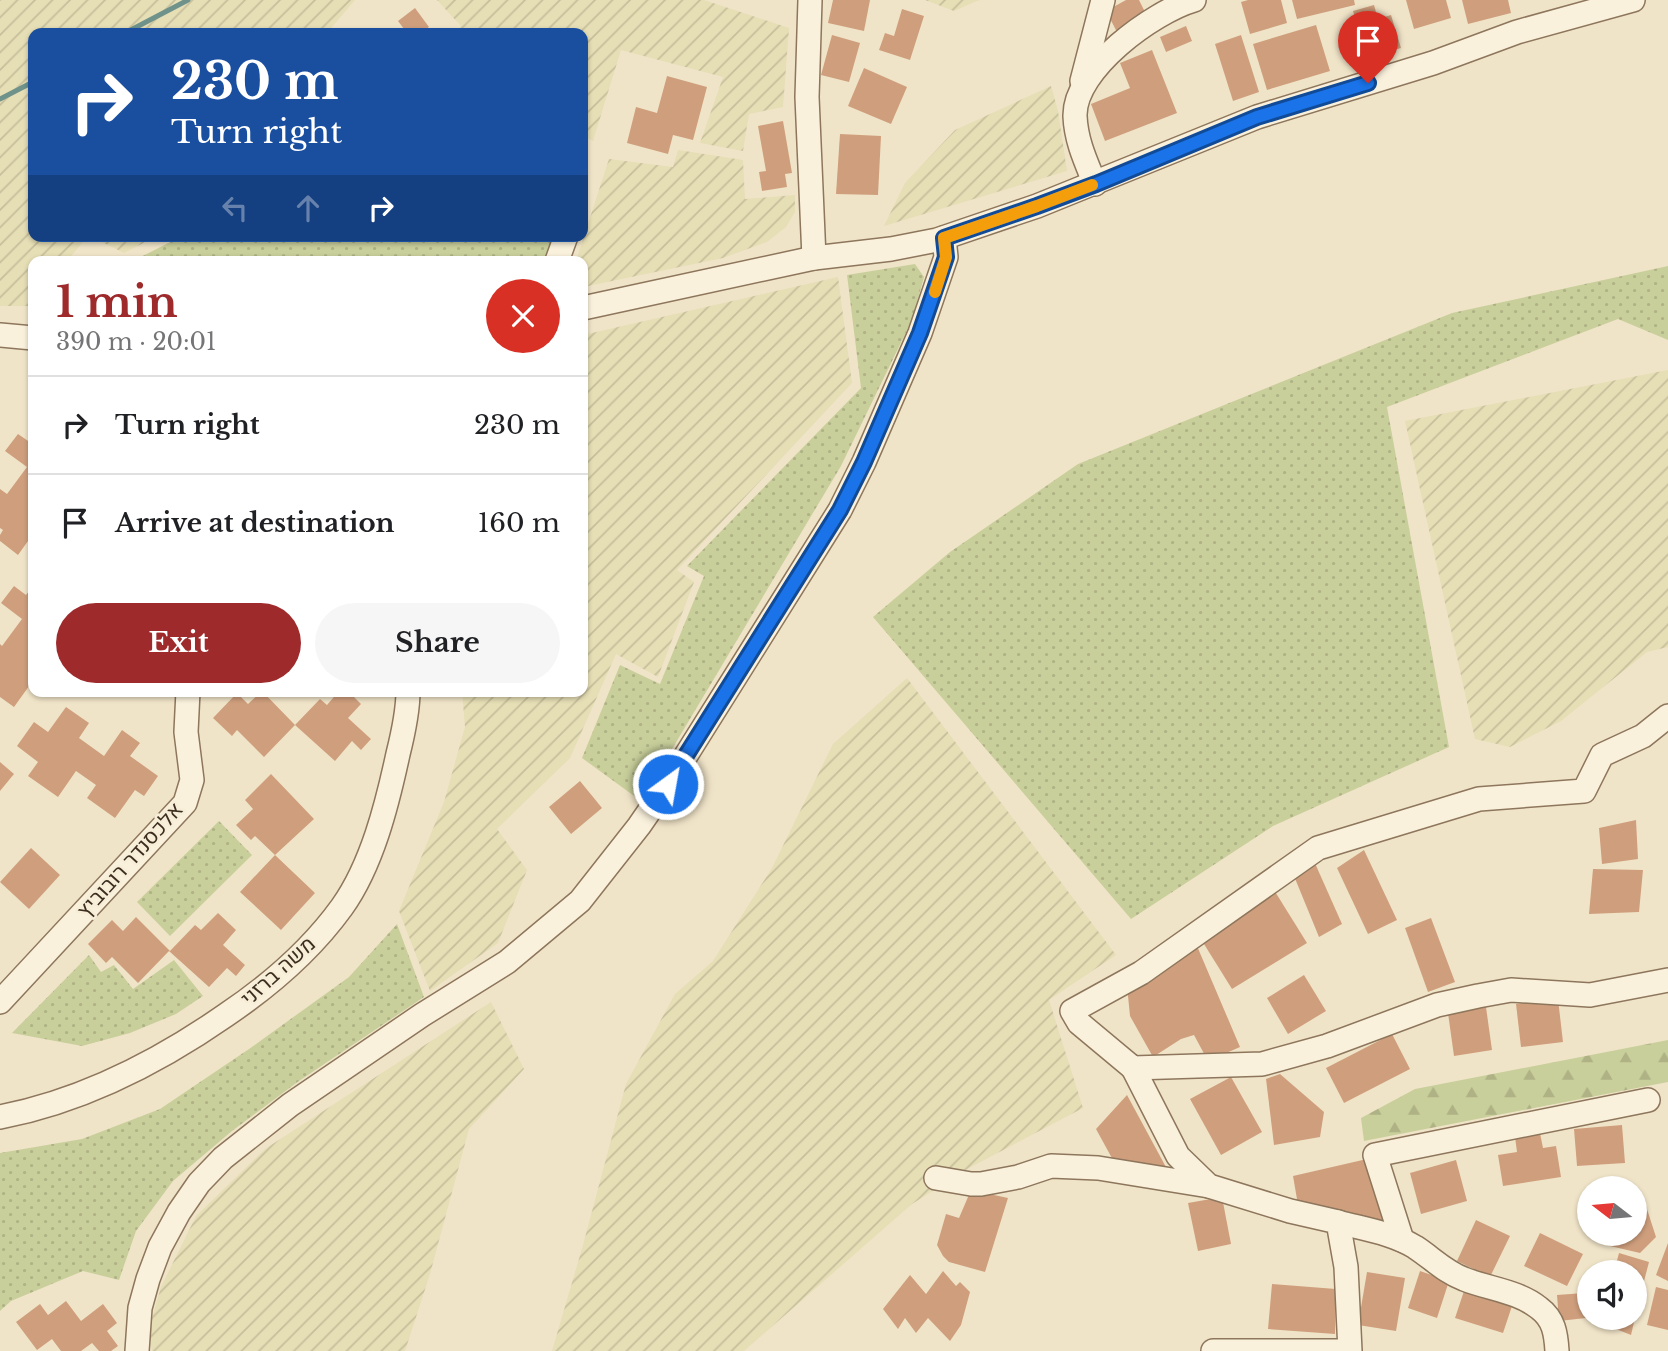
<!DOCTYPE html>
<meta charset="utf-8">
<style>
body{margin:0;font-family:"Libre Baskerville",Heebo,serif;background:#f6f6f6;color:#202124;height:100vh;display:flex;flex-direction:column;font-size:26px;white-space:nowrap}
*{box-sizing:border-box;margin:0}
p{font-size:23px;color:#757577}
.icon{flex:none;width:38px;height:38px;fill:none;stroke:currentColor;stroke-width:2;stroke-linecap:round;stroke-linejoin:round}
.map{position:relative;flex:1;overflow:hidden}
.sheet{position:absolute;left:28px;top:256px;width:560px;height:441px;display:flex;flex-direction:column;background:#fff;border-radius:14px;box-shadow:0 2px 5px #0004}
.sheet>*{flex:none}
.top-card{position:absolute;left:28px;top:28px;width:560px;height:214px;border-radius:14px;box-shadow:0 2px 5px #0004;background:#1a4fa0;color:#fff;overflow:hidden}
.needle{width:46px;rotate:286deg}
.buttons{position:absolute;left:1577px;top:1176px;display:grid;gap:14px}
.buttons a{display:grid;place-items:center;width:70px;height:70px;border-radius:50%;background:#fff;box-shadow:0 2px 5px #0004;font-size:35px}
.pin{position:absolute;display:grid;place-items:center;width:60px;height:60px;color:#fff;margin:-72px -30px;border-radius:50% 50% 50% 0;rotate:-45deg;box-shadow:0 0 7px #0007}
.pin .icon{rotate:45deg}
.me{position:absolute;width:77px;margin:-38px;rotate:32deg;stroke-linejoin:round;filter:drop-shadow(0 0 5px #0008)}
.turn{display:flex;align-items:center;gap:24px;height:147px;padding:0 28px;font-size:32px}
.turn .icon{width:91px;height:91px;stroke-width:2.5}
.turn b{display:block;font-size:49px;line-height:60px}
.lanes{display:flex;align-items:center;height:66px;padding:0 28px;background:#0003;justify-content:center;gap:35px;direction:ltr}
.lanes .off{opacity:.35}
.round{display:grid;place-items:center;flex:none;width:74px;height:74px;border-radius:37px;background:#f6f6f6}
.headline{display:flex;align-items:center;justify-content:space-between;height:119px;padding:0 28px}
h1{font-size:42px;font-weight:700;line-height:52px;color:#9e2a2b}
.cta{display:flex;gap:14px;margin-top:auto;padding:14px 28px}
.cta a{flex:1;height:80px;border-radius:42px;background:#9e2a2b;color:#fff;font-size:28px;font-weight:700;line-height:80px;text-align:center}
.cta a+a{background:#f6f6f6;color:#202124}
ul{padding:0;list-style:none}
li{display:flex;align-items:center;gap:21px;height:98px;padding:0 28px;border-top:2px solid #e0e0e0}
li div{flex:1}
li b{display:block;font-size:26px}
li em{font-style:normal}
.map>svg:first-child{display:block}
.farmland{fill:url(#farmland-furrows)}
.grass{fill:url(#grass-dots)}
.forest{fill:url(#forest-firs)}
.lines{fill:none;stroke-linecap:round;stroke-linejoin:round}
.stream{stroke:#6f938a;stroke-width:5}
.building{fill:#cf9f7d}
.minor-casing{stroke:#8d765c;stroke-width:26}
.minor{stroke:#faf1dc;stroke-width:23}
.route-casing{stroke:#114b97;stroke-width:18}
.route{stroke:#1a73e8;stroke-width:12}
.slow{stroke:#f59e0b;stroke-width:12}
.labels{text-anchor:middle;stroke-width:5;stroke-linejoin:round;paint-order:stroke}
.street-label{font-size:21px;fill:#3d2e20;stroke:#f7eed8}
</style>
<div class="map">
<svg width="1668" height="1351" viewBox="0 0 1668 1351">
<defs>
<pattern id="farmland-furrows" width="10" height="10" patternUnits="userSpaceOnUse" patternTransform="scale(1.75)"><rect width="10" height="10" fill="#e6deb5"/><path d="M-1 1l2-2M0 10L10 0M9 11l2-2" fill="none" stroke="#c6bf9b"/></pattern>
<pattern id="grass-dots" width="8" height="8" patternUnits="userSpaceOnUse" patternTransform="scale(1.75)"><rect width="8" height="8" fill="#c9cf9b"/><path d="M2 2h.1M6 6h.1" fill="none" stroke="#aeb285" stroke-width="1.8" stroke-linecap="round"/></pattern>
<pattern id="forest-firs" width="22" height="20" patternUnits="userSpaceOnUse" patternTransform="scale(1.75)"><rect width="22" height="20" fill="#c9cf9b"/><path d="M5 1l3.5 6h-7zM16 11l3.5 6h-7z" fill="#aeb285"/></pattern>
</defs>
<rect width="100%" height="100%" fill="#f0e4c8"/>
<g class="farmland">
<polygon points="0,0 355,0 327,33 33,33 33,236 88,236 67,261 33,261 33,300 28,306 0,306"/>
<polygon points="437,0 704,0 789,28 783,107 749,114 743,151 700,143 723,77 621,50 593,141 583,136 583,33 456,33 461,26"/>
<polygon points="925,0 979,0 954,11"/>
<polygon points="1051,86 1058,111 1067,171 884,226 905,183 955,130"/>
<polygon points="678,150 743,160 745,199 795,195 795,212 786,227 767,242 723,258 583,287 583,261 576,261 609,159 673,167"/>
<polygon points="90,236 157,236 124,253"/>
<polygon points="838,277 852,383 677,570 694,582 658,677 616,654 570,758 497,829 527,870 498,943 430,991 399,911 444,802 465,727 462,691 583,691 583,335"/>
<polygon points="1668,370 1668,647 1647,652 1561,721 1510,747 1475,739 1405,421"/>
<polygon points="907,678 1116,955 1049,1000 1083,1108 969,1168 912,1204 744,1351 552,1351 583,1245 626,1084 675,994 713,961 772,868 833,744"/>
<polygon points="491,1002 524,1069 469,1129 430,1274 405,1351 152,1351 148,1332 161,1287 196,1216 265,1149"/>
</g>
<g class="grass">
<polygon points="182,236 553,236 544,261 133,261"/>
<polygon points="915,264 924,277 912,320 841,466 641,801 582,758 620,665 660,684 704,576 687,566 861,388 847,275"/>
<polygon points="1668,266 1668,340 1618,319 1387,407 1449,747 1273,826 1131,919 873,617 950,552 1078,464 1452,313"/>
<polygon points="219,821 252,855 170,936 137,902"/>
<polygon points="397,924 424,997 299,1081 232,1131 173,1181 136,1231 119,1280 83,1271 11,1301 0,1311 0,1153 82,1139 160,1109 249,1049 349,977"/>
<polygon points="89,955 101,972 114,965 133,989 174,960 203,996 176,1014 130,1033 82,1046 12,1033"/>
</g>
<polygon class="forest" points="1668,1040 1668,1082 1364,1141 1361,1118 1415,1089"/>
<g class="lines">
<g class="stream">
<polyline points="125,33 188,0"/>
<polyline points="0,99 33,82"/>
</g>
</g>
<g class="building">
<polygon points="833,0 870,0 864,31 828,23"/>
<polygon points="1126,0 1139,0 1147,16 1117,32 1106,11"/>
<polygon points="1248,0 1281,0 1287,23 1250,34 1241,2"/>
<polygon points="1292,0 1354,0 1355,5 1297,19"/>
<polygon points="1406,0 1446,0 1451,18 1414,29"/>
<polygon points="1462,0 1508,0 1511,13 1468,24"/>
<polygon points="1374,5 1378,19 1391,15 1401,48 1367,58 1353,11"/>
<polygon points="415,8 429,27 420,33 407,33 398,21"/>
<polygon points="902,9 924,16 910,60 879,50 885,33 894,36"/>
<polygon points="1316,25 1330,71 1267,90 1253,44"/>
<polygon points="1186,26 1192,41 1166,52 1160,37"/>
<polygon points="832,35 860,43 849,82 821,75"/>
<polygon points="1241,35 1259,92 1233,101 1215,44"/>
<polygon points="1359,46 1365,60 1350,66 1344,52"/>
<polygon points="1152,50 1177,113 1105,141 1091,104 1130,88 1120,63"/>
<polygon points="864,68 907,87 891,124 848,106"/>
<polygon points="667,76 707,87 693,140 673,135 668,154 627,143 636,107 657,113"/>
<polygon points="783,121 792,173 785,174 787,187 762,191 759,172 766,171 758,126"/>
<polygon points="840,134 881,136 878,195 836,194"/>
<polygon points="18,434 31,443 33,440 33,534 18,555 0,541 0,535 3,530 0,528 0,489 7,494 27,467 5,451"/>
<polygon points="14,586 26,595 33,586 33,649 30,654 33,657 33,683 32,682 14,707 0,697 0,644 2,646 22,619 1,603"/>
<polygon points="262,691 295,725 320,699 327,705 339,691 348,691 361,704 348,718 371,739 361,750 352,741 335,761 295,725 264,757 237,730 232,736 213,718 237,693 248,704"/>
<polygon points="66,707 89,723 79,738 104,756 122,730 140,743 130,756 158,776 144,796 135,790 115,818 87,798 96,785 76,771 58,797 28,776 38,762 17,746 34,722 48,732"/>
<polygon points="0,762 14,774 0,791"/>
<polygon points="271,774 314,819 275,855 315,893 281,930 240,892 275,855 255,836 251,840 236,825 253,809 245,800"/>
<polygon points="580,781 602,808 571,834 549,807"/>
<polygon points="1636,820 1638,859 1602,864 1599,828"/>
<polygon points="31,848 60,875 29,909 0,882"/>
<polygon points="1364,850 1397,920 1368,934 1337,868"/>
<polygon points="1314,861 1342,924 1319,937 1294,876"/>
<polygon points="1593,869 1643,870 1639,912 1589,914"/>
<polygon points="1274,890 1307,943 1232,989 1199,936"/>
<polygon points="218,913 236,930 223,945 245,965 236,976 227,968 209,987 169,951 138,983 112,957 106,963 88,944 112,920 123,931 136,917 170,951 195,925 201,930"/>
<polygon points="1431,918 1455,982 1428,992 1405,928"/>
<polygon points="1197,946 1240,1047 1208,1061 1194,1035 1181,1039 1153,1057 1130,1016 1127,986"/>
<polygon points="1304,975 1326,1011 1288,1034 1267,998"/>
<polygon points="1558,999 1563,1042 1521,1047 1516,1004"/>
<polygon points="1485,1000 1492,1050 1454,1056 1447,1006"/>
<polygon points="1392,1034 1410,1069 1344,1103 1326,1068"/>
<polygon points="1280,1074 1324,1112 1320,1137 1274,1145 1266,1079"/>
<polygon points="1231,1077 1262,1132 1221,1155 1190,1099"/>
<polygon points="1127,1095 1167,1169 1113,1160 1096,1129"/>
<polygon points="1622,1125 1625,1163 1577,1166 1574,1129"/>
<polygon points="1540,1133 1543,1148 1556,1146 1561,1177 1503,1186 1498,1155 1517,1152 1515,1137"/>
<polygon points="1367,1159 1384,1221 1362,1219 1298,1205 1293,1176"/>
<polygon points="1456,1160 1467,1201 1421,1214 1410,1173"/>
<polygon points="971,1190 1008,1198 985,1272 949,1262 943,1256 937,1245 946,1214 959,1218"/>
<polygon points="1222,1197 1231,1244 1198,1251 1188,1203"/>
<polygon points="1646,1206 1656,1237 1640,1253 1610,1246 1607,1234 1634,1234 1634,1209"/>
<polygon points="1476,1220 1510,1236 1490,1277 1457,1261"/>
<polygon points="1540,1233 1583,1254 1567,1286 1524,1266"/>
<polygon points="1668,1243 1668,1281 1656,1275"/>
<polygon points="1619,1253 1649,1262 1635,1316 1634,1272 1614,1272"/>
<polygon points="943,1271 956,1286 960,1282 970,1292 961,1325 950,1341 928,1318 916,1333 905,1318 898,1329 883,1309 910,1275 926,1294"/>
<polygon points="1420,1271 1449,1281 1437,1318 1408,1308"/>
<polygon points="1367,1272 1405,1278 1396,1331 1358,1325"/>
<polygon points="1272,1284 1336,1289 1335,1334 1268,1329"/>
<polygon points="1656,1287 1668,1290 1668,1330 1647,1325"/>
<polygon points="1465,1288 1513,1303 1503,1333 1455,1318"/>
<polygon points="1584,1293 1586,1318 1559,1321 1557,1295"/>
<polygon points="66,1301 81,1321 103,1304 117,1323 107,1331 118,1346 111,1351 99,1351 92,1343 81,1351 61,1351 52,1339 37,1350 16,1322 40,1304 48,1315"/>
<polygon points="1602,1318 1635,1318 1631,1335 1601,1323"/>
</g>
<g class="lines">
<defs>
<g id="minor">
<polyline points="810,0 807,97 814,258"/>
<polyline points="1082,81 1103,0"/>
<path d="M1095,184C1086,162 1076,141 1075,116C1074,69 1153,12 1194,0"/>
<polyline points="557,261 566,236"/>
<polyline points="583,308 814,258 891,249 937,240 1037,206 1257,117 1433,63 1517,32 1633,0"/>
<polyline points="0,335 33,338"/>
<polyline points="1668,716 1643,736 1602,755 1584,791 1479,799 1318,848 1141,973 1072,1011 1079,1023 1133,1068 1262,1064 1327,1046 1437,1005 1478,996 1511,990 1590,995 1668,980"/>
<polyline points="0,1002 185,803 192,780 186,732 188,691"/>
<polyline points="1133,1068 1178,1156 1209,1186 1290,1211 1338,1222 1346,1267 1350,1351"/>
<path d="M0,1117C83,1101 157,1063 226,1015C269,986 311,950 342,907C372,865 387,805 398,754C403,734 408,712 408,691"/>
<polyline points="936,1178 971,1184 981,1184 1018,1177 1051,1166 1098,1168 1209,1186"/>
<path d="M1338,1222C1364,1229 1392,1233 1415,1247C1432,1258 1445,1272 1464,1279C1489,1289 1518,1291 1539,1308C1554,1319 1556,1334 1557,1351"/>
<polyline points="1402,1240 1375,1155 1648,1100"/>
<polyline points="137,1351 140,1308 148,1279 160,1247 179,1212 199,1183 223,1158 290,1105 422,1015 507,962 580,901 639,826 668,784 840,510 864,462 920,333 946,257 944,238"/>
<polyline points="1213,1351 1347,1351"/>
</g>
</defs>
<use href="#minor" class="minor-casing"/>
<use href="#minor" class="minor"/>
</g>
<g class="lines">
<defs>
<polyline id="route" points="668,784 840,510 864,462 920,333 946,257 944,238 1037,206 1096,184 1257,117 1368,83"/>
</defs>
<use href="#route" class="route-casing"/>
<use href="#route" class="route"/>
<polyline class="slow" points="935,292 946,257 944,238 1037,206 1092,185"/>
</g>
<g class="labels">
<g class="street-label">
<text transform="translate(130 860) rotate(-48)" y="7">אלכסנדר רובוביץ</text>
<text transform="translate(278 971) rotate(-42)" y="7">משה ברזני</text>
</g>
</g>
</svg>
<div class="buttons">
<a><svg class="needle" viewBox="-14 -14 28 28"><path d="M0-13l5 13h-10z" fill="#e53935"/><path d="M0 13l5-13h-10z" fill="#757577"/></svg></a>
<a><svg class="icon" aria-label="sound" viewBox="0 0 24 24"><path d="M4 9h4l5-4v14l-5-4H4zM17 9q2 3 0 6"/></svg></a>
</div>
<div class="pin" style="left:1368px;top:83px;background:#d93025"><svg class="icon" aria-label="arrive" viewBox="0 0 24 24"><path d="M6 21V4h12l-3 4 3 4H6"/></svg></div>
<svg class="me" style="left:668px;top:784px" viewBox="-20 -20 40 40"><circle r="17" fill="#1a73e8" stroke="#fff" stroke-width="3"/><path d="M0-11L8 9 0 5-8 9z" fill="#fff"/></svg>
<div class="top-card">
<div class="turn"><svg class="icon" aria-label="right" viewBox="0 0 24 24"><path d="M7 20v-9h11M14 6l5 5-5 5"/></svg><div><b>230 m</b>Turn right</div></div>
<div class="lanes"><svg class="icon off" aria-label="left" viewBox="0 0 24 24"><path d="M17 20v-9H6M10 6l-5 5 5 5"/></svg><svg class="icon off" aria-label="ahead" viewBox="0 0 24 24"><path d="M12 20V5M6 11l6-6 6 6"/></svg><svg class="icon" aria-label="right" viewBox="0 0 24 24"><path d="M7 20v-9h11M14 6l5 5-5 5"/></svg></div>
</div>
<section class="sheet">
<div class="headline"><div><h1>1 min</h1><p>390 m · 20:01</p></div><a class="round" style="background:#d93025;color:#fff"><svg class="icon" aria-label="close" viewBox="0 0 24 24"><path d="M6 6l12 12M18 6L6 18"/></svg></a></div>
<ul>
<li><svg class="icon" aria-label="right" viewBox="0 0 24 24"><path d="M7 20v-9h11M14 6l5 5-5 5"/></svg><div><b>Turn right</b></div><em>230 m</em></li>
<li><svg class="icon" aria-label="arrive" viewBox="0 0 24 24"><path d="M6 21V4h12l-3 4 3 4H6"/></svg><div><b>Arrive at destination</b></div><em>160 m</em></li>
</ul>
<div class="cta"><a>Exit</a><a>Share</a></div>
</section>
</div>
